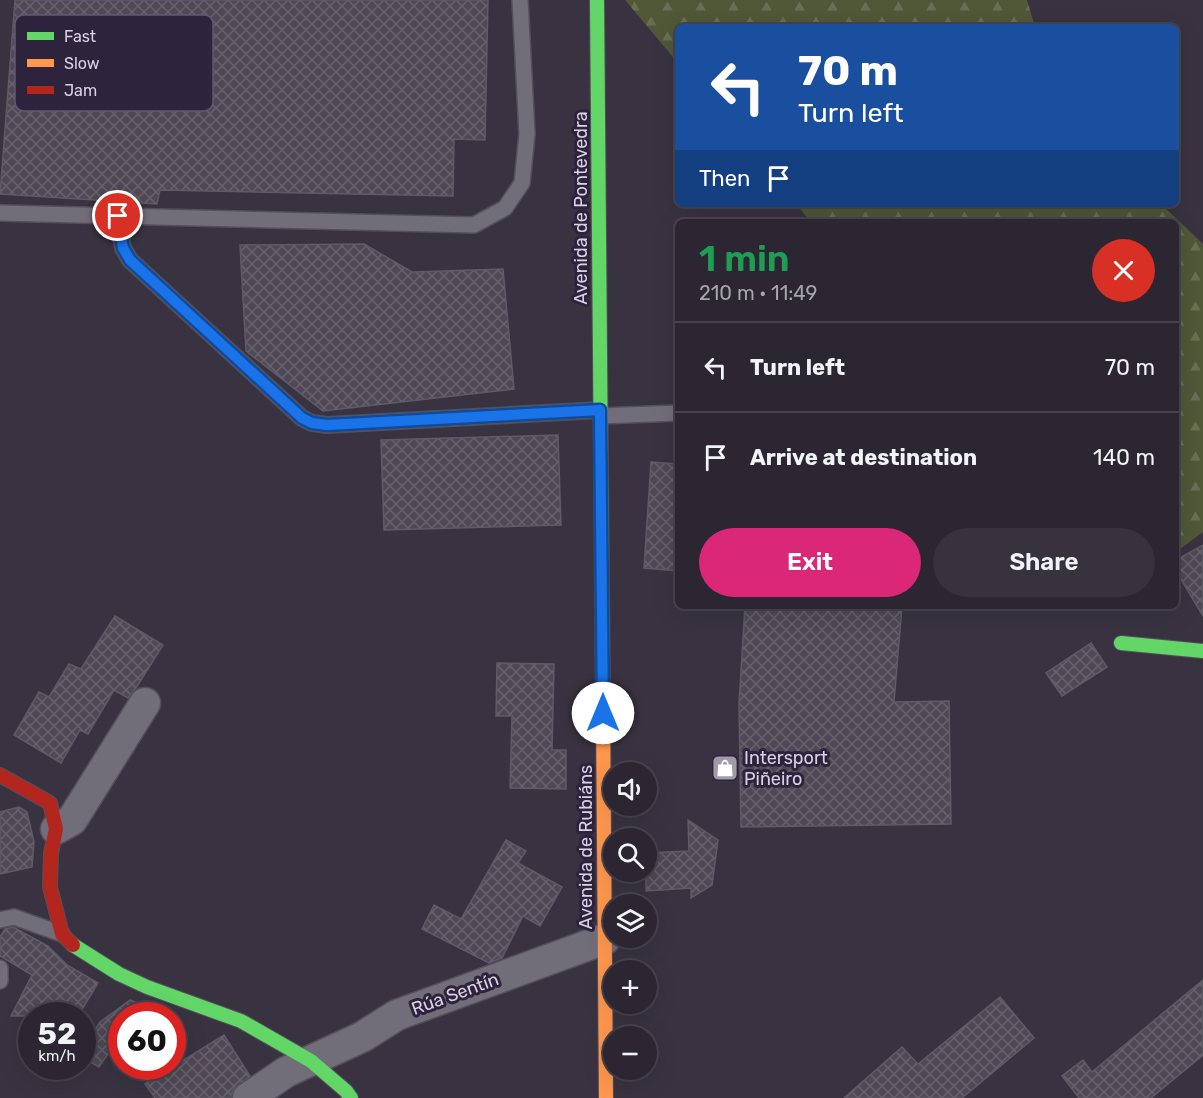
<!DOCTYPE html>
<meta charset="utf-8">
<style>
body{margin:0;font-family:Rubik,sans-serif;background:#37323d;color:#f1f3f6;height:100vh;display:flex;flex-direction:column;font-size:22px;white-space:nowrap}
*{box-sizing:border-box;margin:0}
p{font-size:20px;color:#a6a5ab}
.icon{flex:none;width:33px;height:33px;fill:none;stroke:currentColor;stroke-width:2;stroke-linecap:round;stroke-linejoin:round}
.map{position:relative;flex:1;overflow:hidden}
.sheet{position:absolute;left:675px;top:219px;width:504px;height:390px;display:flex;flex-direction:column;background:#2b2631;border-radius:9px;box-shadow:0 6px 24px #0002,0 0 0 2px #47434d}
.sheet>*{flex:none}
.guide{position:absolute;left:675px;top:24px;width:504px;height:183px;border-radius:9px;box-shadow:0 6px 24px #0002,0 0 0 2px #47434d;background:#1a4fa0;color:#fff;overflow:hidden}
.controls{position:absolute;left:603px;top:762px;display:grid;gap:12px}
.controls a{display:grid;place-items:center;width:54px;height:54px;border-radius:50%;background:#2b2631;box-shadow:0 6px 24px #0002,0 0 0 2px #47434d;font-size:30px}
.speed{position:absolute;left:18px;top:1002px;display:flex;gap:12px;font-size:30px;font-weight:700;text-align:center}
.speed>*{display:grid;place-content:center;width:78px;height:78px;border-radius:50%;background:#2b2631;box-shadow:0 6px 24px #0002,0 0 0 2px #47434d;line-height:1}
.speed small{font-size:15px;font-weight:400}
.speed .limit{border:9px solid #d22;background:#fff;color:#111}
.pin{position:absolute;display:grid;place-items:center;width:51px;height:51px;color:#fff;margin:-26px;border:3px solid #fff;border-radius:50%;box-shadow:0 2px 6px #0007}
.me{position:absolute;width:66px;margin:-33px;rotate:0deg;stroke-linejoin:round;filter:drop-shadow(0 0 4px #0008)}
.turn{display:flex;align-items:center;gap:21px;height:126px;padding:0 24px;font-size:27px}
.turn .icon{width:78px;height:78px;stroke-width:2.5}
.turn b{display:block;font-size:42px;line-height:51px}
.then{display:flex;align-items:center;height:57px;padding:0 24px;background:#0003;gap:12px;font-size:22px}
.round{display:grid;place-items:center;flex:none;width:63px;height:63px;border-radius:32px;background:#37323d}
.summary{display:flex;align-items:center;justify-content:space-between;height:102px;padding:0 24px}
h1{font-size:36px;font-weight:600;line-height:45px;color:#1e9e55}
.button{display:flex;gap:12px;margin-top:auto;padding:12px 24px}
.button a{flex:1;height:69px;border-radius:36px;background:#db2777;color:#fff;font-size:24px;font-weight:600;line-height:69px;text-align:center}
.button a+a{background:#37323d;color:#f1f3f6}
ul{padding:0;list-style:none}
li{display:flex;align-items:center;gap:18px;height:90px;padding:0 24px;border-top:2px solid #47434d}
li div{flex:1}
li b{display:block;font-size:22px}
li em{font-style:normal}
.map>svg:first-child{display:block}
.forest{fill:url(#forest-firs)}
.building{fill:url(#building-cross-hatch);stroke:#5e5a66;stroke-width:1.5}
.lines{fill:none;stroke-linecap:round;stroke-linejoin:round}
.lane-casing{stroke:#554f5c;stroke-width:18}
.street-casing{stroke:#554f5c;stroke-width:33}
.fast-casing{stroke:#554f5c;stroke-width:16}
.slow-casing{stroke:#554f5c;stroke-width:16}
.jam-casing{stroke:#554f5c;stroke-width:16}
.lane{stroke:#726e79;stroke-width:15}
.street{stroke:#726e79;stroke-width:30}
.fast{stroke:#63d668;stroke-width:14}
.slow{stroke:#ff974d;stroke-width:14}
.jam{stroke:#b3261e;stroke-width:14}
.route-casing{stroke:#114b97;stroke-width:15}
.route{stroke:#1a73e8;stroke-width:10}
.labels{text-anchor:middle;stroke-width:6;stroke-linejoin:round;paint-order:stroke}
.street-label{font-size:18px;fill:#d9d2e3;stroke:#2e233d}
.poi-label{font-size:18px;fill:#d9d2e3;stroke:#2e233d;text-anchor:start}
.key{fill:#2e233d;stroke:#61586f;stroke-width:1.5}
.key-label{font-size:16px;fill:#d9d2e3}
</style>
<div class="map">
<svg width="1203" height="1098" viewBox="0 0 1203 1098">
<defs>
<pattern id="forest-firs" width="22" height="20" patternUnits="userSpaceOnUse" patternTransform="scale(1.5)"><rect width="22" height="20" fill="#505838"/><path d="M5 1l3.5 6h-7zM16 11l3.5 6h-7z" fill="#696f55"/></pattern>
<pattern id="building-cross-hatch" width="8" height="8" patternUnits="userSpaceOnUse" patternTransform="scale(1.5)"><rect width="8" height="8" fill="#4e4955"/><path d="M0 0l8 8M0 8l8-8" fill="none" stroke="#67626d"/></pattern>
</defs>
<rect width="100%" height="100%" fill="#393341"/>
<g class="forest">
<polygon points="625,0 1027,0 1035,27 678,27 678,63"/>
<polygon points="796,204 1161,204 1203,244 1203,532 1176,552 1176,222 811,222"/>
</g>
<g class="building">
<polygon points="15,0 488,0 485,140 454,139 453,196 160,190 157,204 0,194"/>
<polygon points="364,244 412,272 503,269 514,389 323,411 246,351 240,245"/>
<polygon points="558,435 561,525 384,530 381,440"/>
<polygon points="651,462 678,464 678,571 644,568"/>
<polygon points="1203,545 1203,616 1176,571 1176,560"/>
<polygon points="745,606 902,606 894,702 949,701 951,824 741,827 739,704"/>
<polygon points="115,616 163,645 136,688 128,698 114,690 88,734 80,730 61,763 14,735 39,692 49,697 69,664 81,669"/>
<polygon points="1091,643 1107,667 1062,696 1046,673"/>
<polygon points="497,663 554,664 552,750 566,750 566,789 510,788 512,716 496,716"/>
<polygon points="19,807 27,812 34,842 32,867 0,874 0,812"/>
<polygon points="688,820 718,840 712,885 691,898 691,888 646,891 646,853 689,851"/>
<polygon points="506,840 526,851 518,863 562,887 540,926 523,916 502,958 489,963 422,929 434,905 461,919"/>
<polygon points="13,927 48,946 67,965 98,983 78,1016 11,1016 32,975 0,956 0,937 5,929"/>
<polygon points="1203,980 1203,1055 1151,1098 1079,1098 1062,1076 1083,1060 1092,1072"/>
<polygon points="1000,997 1034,1038 962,1098 844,1098 902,1047 918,1064"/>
<polygon points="130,1000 171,1016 122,1016 122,1033 99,1067 82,1057 82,1050 100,1022"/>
<polygon points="224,1035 250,1076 233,1090 231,1098 155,1098 145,1084"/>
</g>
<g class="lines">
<defs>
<g id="lane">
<polyline points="0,213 474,225 505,208 522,183 527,134 520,0"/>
<polyline points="118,216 123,248 130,260 302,418 312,423 327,425 600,410"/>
<polyline points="600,416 678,413"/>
<polyline points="0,920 14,917 62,934"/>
<polyline points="0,968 0,981"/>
</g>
<g id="street">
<polyline points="56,829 72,820 145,703"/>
<polyline points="248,1098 286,1072 362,1037 397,1015 605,939"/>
</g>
<g id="fast">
<polyline points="597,0 603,707"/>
<polyline points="1121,643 1203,651"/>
<polyline points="73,945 119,974 147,987 241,1021 311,1061 346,1091 351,1098"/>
</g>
<polyline id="slow" points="603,707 606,1098"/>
<polyline id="jam" points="0,775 50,803 56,829 51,853 50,887 62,934 73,945"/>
</defs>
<use href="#lane" class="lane-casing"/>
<use href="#street" class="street-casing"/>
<use href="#fast" class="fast-casing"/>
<use href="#slow" class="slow-casing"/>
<use href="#jam" class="jam-casing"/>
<use href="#lane" class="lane"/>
<use href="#street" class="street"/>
<use href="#fast" class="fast"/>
<use href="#slow" class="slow"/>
<use href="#jam" class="jam"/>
</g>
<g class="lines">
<defs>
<polyline id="route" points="118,216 123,248 130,260 302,418 312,423 327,425 600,410 603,713"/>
</defs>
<use href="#route" class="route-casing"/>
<use href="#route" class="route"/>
</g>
<defs>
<symbol id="shop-square" viewBox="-11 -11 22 22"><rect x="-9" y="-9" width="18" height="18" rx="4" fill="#a19aaa" stroke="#2e233d"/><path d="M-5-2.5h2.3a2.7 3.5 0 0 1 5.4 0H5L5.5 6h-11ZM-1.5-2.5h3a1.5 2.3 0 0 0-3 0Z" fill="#fff"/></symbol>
</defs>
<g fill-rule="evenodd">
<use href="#shop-square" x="710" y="753" width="30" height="30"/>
</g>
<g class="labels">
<g class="street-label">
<text transform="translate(581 208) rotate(-90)" y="6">Avenida de Pontevedra</text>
<text transform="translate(586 847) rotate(-90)" y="6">Avenida de Rubiáns</text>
<text transform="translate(455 994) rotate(-20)" y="6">Rúa Sentín</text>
</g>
<g class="poi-label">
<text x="744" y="764">Intersport<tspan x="744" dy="21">Piñeiro</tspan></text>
</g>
</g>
<rect x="15" y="15" width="198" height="96" rx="9" class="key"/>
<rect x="27" y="32" width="27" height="8" fill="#63d668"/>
<rect x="27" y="59" width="27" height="8" fill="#ff974d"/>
<rect x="27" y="86" width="27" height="8" fill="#b3261e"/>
<g class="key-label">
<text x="64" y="42">Fast</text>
<text x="64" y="69">Slow</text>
<text x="64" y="96">Jam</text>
</g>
</svg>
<div class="controls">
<a><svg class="icon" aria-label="sound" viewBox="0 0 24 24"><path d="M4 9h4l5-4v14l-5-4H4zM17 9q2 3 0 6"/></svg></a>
<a><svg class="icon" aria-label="search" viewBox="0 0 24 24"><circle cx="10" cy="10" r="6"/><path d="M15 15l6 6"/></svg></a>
<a><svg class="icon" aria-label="layers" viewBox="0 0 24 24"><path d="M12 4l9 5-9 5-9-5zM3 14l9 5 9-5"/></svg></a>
<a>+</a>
<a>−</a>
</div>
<div class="speed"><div>52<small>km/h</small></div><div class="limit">60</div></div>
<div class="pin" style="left:118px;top:216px;background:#d93025"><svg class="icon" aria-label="arrive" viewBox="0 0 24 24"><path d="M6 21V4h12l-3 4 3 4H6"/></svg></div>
<svg class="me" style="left:603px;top:713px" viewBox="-20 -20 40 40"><circle r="19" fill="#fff"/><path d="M0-13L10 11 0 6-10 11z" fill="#1a73e8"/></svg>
<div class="guide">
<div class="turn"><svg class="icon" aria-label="left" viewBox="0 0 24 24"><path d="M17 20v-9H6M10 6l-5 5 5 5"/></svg><div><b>70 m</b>Turn left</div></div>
<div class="then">Then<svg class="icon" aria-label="arrive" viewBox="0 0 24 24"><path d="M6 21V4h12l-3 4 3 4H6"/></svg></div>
</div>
<section class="sheet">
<div class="summary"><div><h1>1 min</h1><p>210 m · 11:49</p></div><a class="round" style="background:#d93025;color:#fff"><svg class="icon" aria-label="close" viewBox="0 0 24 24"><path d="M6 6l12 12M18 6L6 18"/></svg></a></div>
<ul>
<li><svg class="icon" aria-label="left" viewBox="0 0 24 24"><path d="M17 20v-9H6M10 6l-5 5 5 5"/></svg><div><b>Turn left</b></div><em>70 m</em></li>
<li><svg class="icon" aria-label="arrive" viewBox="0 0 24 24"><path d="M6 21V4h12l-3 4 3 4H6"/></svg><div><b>Arrive at destination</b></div><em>140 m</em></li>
</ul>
<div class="button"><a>Exit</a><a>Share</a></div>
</section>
</div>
